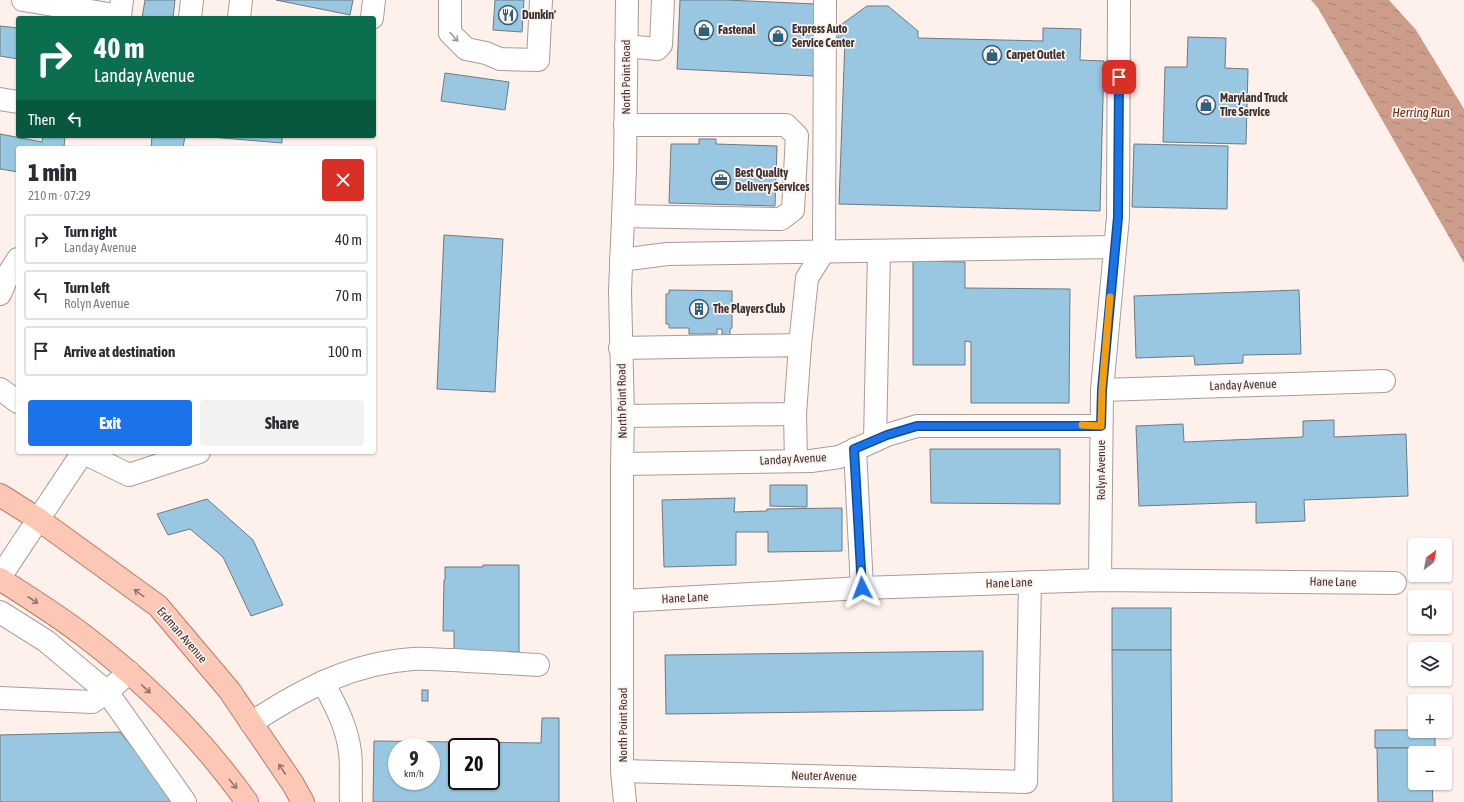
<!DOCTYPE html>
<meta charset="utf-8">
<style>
body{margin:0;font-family:"Asap Condensed",sans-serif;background:#f2f2f3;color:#2b2b33;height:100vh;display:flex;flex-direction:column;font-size:15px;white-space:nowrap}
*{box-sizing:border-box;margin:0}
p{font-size:13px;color:#7c7c81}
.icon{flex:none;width:22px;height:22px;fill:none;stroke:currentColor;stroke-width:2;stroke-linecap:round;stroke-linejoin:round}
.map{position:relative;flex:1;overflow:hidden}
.panel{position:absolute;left:16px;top:146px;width:360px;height:308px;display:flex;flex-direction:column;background:#fff;border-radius:4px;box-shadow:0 1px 3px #0004}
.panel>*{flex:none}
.top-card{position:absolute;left:16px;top:16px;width:360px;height:122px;border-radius:4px;box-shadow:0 1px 3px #0004;background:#0b6e4f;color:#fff;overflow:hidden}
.needle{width:26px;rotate:32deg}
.buttons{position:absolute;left:1408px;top:538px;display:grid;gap:8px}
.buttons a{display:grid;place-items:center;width:44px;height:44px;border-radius:4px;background:#fff;box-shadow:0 1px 3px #0004;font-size:20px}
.speed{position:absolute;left:388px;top:738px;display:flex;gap:8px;font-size:20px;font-weight:700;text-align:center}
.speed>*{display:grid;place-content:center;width:52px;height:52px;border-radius:50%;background:#fff;box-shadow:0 1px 3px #0004;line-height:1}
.speed small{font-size:10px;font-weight:400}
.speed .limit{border:2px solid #111;border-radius:6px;background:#fff;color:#111}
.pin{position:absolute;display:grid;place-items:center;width:34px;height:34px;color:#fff;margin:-17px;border-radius:8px;box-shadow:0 2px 6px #0006}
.me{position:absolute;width:44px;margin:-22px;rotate:357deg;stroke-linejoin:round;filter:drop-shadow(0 0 3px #0008)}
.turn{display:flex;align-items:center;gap:14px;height:84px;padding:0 12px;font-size:18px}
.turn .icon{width:52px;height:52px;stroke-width:2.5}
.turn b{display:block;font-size:28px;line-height:34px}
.then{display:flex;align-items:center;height:38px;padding:0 12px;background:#0003;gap:8px;font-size:15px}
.round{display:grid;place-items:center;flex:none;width:42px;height:42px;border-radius:4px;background:#f2f2f3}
.head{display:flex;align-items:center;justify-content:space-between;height:68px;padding:0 12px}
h1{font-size:24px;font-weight:800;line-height:30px}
.action{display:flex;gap:8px;margin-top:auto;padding:8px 12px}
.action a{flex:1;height:46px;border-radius:4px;background:#1a73e8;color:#fff;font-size:16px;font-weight:800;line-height:46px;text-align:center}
.action a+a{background:#f2f2f3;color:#2b2b33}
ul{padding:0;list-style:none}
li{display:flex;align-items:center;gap:12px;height:50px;margin:0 8px 6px;padding:0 4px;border:2px solid #e1e1e2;border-radius:4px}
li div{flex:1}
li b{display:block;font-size:15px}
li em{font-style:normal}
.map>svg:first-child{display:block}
.water{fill:url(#water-ripples)}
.building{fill:#99c7e2;stroke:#6e7a80;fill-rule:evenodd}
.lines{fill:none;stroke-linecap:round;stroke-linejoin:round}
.minor-casing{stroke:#a99c98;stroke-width:24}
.major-casing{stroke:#b77c67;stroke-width:24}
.minor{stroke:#fff;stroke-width:22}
.major{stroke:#fdc7b5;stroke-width:22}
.oneway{stroke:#9c9a98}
.oneway2{stroke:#92766d}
.route-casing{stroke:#114b97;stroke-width:10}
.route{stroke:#1a73e8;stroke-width:7}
.slow{stroke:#f59e0b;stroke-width:7}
.labels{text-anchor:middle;stroke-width:3.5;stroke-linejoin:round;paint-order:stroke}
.poi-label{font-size:12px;font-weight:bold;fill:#3a3432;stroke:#fef0eb;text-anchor:start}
.street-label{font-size:12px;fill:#3a3432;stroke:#fef0eb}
.water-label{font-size:13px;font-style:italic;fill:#672c15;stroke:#fef0eb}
</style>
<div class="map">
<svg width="1464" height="802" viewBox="0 0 1464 802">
<defs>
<pattern id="water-ripples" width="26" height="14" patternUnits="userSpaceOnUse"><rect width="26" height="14" fill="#cd9d8c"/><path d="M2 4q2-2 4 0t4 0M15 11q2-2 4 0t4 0" fill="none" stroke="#a78173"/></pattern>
</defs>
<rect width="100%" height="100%" fill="#fef0eb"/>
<polygon class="water" points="1311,0 1389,0 1416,30 1464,109 1464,263 1318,8"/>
<g class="building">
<polygon points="145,0 175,0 173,18 142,18"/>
<polygon points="276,0 353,0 350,15"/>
<polygon points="495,0 524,0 522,32 493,30"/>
<polygon points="680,0 726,0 816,4 813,76 677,69"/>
<polygon points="867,6 888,6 918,31 918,38 1043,41 1043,28 1081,29 1080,60 1104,61 1100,211 839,204 845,38 835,38 835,29"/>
<polygon points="0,26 18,28 18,59 0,56"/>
<polygon points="1188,37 1226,38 1225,68 1248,69 1246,144 1163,142 1165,67 1187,67"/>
<polygon points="445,73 509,82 505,110 441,101"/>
<polygon points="0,134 42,142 43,136 65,136 64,146 73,148 18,148 18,172 0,169"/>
<polygon points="152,136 185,136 183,148 151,148"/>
<polygon points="199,136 282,136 282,143"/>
<polygon points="699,139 716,139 716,144 777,146 775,206 669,203 671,144 699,144"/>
<polygon points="1134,144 1228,146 1227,209 1132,207"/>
<polygon points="444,235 503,239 495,392 437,389"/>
<polygon points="913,261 965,262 965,288 1070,289 1069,403 971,403 971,342 965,341 965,365 913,365"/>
<polygon points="669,290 732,291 732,328 730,329 730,335 722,334 722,329 717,329 717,334 689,334 689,328 669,328 669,324 666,324 666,294 669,294"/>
<polygon points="1299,290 1301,354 1243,355 1243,363 1195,365 1194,356 1136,358 1134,296"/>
<polygon points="1334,420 1334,437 1406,434 1408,496 1304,500 1305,521 1256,523 1256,502 1139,506 1136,426 1183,424 1184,442 1303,437 1303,421"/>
<polygon points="930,449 1060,449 1060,504 931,503"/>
<polygon points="770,485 807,485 807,507 770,506"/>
<polygon points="735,498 734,512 767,511 767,509 842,508 842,551 768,552 768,532 736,532 736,565 664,567 662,500"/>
<polygon points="207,499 253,540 283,605 251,616 223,557 190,529 168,535 157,514"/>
<polygon points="483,565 519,565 519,652 454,651 454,631 443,631 444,580 445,580 445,567 483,567"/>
<rect x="1112" y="608" width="59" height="42"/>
<polygon points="1112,650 1171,650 1172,802 1113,802"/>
<polygon points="983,651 983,710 666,714 665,655"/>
<rect x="422" y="690" width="6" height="11"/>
<path d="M542,718H559V802H373L374,741L541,743ZM397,747H431V781H397ZM457,747H491V781H457Z"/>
<polygon points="1375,730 1415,730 1415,731 1435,731 1435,748 1375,748"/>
<polygon points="120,732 176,802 0,802 0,735"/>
<polygon points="1377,748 1432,748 1432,753 1415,753 1415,783 1432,783 1433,802 1378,802"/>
</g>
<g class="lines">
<defs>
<g id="minor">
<polyline points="23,0 120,16 122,0"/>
<polyline points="450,0 450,33 466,49 486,53 500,59 538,60 541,0"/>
<polyline points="190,18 192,0"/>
<polyline points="239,18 241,0"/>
<polyline points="372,18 374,0"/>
<polyline points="626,46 657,49 661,45 663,0"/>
<polyline points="0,99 18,102"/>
<polyline points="623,216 781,219 793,210 797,136 786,125 625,125"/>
<polyline points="621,260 667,254 1115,247"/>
<polyline points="0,294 9,273 18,259"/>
<polyline points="800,345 807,278 824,251 825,0"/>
<polyline points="620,348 800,345 795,414 796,461"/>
<polyline points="0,389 18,402"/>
<polyline points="1102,390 1384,381"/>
<polyline points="623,416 795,414"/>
<polyline points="875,440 879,251"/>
<polyline points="855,449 862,588"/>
<polyline points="82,452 129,475 199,452"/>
<polyline points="622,464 811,461 839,457 887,435 917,426 1101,426"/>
<polyline points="0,577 83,452"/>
<polyline points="1100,580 1102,390 1118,217 1119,0"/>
<polyline points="623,601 862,588 1100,580 1395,583"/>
<polyline points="0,612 46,641 107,692 185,802"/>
<path d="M323,682C335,705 347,726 350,752C352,768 350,785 351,802"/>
<polyline points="0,698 92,702 107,692 129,672"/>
<path d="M251,723C301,690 352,663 413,659C426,658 440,660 453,660C481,662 509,663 538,665"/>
<polyline points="622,771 1026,782 1030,582"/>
<polyline points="625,802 622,771 622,464 623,416 620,291 625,170 627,0"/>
</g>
<g id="major">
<polyline points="0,495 38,519 158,606 229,690 293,784 303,802"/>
<path d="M0,579C28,597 57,615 83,635C145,682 202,739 247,802"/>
</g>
</defs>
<use href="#minor" class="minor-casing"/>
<use href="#major" class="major-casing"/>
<use href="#minor" class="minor"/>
<use href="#major" class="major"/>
</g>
<defs><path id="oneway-shaft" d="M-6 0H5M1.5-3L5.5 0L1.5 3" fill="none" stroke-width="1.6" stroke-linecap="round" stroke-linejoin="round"/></defs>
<use class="oneway" href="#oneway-shaft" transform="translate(454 37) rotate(48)"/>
<g class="oneway2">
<use href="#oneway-shaft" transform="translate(139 593) rotate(-144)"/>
<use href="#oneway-shaft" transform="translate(33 600) rotate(33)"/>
<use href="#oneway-shaft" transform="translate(146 689) rotate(43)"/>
<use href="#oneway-shaft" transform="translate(282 769) rotate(-124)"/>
<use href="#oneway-shaft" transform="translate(233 784) rotate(51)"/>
</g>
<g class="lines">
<defs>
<polyline id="route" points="862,588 854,449 887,435 917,426 1101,426 1102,390 1118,217 1119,77"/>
</defs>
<use href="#route" class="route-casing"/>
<use href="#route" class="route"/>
<polyline class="slow" points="1082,425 1101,426 1102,390 1110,297"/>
</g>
<defs>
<symbol id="restaurant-ring" viewBox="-11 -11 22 22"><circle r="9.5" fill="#fef0eb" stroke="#2d617d" stroke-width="1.5"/><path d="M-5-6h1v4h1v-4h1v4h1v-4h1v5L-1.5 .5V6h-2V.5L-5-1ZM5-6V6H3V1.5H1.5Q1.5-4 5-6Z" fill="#2d617d"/></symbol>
<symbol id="shop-ring" viewBox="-11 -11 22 22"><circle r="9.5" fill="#fef0eb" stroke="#2d617d" stroke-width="1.5"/><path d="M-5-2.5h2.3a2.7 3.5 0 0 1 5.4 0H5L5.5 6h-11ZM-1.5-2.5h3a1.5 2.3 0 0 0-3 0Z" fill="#2d617d"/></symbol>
<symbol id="office-ring" viewBox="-11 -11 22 22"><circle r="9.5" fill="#fef0eb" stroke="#2d617d" stroke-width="1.5"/><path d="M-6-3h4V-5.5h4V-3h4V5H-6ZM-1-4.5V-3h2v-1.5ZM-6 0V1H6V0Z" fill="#2d617d"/></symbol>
<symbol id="building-ring" viewBox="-11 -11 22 22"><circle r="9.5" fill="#fef0eb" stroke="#2d617d" stroke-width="1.5"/><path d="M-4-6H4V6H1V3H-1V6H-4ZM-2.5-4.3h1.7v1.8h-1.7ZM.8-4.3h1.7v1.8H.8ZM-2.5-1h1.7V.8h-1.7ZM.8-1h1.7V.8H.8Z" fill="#2d617d"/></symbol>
</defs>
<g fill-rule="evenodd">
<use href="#restaurant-ring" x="497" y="4" width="22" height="22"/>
<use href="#shop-ring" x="693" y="19" width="22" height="22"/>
<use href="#shop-ring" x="767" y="25" width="22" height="22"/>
<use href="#shop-ring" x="981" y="44" width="22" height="22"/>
<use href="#shop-ring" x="1195" y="94" width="22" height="22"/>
<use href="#office-ring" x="710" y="169" width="22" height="22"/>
<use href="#building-ring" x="688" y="298" width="22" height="22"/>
</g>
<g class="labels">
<g class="poi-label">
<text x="522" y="19">Dunkin'</text>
<text x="792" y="33">Express Auto<tspan x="792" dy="14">Service Center</tspan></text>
<text x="718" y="34">Fastenal</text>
<text x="1006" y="59">Carpet Outlet</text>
<text x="1220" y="102">Maryland Truck<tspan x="1220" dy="14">Tire Service</tspan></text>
<text x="735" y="177">Best Quality<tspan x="735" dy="14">Delivery Services</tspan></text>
<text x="713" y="313">The Players Club</text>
</g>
<g class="street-label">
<text transform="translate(626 77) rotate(-90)" y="4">North Point Road</text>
<text transform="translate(1243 385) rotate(-2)" y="4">Landay Avenue</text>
<text transform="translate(622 401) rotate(-91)" y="4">North Point Road</text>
<text transform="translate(793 459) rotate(-3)" y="4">Landay Avenue</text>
<text transform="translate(1101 470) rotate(-90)" y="4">Rolyn Avenue</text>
<text transform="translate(1333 582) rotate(1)" y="4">Hane Lane</text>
<text transform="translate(1009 583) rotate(-2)" y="4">Hane Lane</text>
<text transform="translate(685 598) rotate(-3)" y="4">Hane Lane</text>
<text transform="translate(182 635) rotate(49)" y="4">Erdman Avenue</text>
<text transform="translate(623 725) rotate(-90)" y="4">North Point Road</text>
<text transform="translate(824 776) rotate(1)" y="4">Neuter Avenue</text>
</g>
<g class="water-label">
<text x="1421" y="117">Herring Run</text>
</g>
</g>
</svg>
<div class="buttons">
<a><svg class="needle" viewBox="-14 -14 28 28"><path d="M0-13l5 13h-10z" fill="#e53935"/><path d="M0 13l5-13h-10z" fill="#7c7c81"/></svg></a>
<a><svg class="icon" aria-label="sound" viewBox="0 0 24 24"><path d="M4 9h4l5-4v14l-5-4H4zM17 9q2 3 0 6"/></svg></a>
<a><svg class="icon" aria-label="layers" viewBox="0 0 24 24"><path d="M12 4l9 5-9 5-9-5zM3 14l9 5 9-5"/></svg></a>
<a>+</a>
<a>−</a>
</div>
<div class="speed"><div>9<small>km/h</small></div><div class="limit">20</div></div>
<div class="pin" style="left:1119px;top:77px;background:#d93025"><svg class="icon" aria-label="arrive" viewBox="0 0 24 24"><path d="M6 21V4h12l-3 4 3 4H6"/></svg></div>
<svg class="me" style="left:862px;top:588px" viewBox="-20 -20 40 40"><path d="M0-17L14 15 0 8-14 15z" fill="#1a73e8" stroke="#fff" stroke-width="4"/></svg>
<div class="top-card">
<div class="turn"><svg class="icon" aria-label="right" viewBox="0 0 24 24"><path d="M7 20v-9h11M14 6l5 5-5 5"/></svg><div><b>40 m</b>Landay Avenue</div></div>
<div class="then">Then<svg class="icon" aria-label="left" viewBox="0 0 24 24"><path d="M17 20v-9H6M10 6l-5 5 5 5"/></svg></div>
</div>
<section class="panel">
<div class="head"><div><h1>1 min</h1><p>210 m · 07:29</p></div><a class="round" style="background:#d93025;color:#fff"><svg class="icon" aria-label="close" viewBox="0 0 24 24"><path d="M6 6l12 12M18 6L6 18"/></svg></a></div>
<ul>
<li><svg class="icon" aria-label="right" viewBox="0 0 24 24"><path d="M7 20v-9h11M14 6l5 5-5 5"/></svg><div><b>Turn right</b><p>Landay Avenue</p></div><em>40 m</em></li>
<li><svg class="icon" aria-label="left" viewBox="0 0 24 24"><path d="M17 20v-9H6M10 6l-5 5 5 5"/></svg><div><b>Turn left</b><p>Rolyn Avenue</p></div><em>70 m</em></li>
<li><svg class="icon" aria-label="arrive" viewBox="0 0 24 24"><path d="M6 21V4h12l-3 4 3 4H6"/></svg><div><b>Arrive at destination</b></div><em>100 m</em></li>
</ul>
<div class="action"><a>Exit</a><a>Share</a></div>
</section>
</div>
